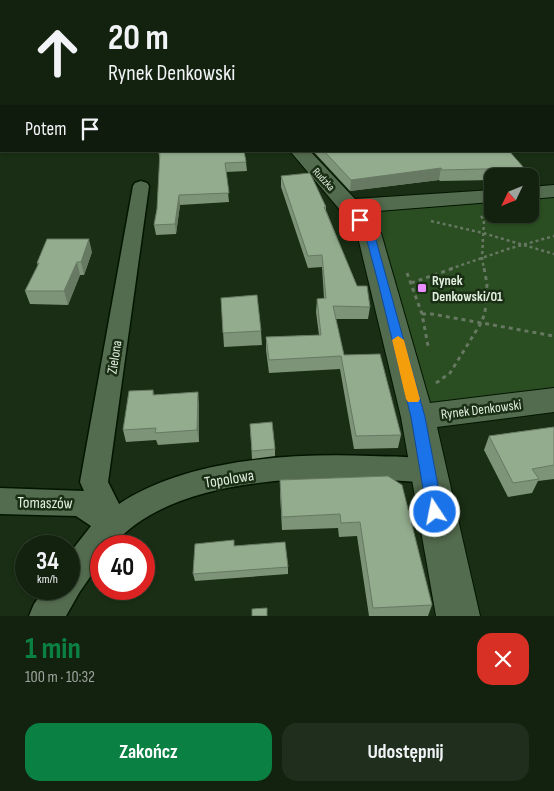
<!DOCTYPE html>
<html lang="pl">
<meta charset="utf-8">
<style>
body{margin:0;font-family:"Sofia Sans Condensed",sans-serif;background:#202f1d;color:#f1f3f6;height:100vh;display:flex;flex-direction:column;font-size:19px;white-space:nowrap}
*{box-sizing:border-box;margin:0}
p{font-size:16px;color:#9da49e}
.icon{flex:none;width:28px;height:28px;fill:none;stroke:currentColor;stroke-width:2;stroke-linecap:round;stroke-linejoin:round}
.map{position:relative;height:616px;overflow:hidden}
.drawer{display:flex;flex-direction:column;background:#13220f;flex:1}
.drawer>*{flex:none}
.guide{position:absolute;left:0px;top:0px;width:555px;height:152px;box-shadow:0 1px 4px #0004,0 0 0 1px #323f2f;background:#13220f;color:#f1f3f6;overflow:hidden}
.needle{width:32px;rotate:227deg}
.tools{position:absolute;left:484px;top:168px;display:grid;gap:10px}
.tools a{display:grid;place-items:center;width:55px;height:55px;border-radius:10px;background:#13220f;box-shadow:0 1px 4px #0004,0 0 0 1px #323f2f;font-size:25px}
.speed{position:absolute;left:15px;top:535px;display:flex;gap:10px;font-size:25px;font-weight:700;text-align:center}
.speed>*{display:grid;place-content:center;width:65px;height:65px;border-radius:50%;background:#13220f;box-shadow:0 1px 4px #0004,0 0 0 1px #323f2f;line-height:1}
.speed small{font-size:12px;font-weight:400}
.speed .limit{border:8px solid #d22;background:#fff;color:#111}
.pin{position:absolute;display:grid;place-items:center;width:42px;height:42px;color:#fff;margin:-21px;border-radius:10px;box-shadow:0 2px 8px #0006}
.me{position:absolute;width:55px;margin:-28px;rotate:349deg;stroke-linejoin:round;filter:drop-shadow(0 0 4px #0008)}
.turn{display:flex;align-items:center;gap:18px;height:105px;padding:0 25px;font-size:22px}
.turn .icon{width:65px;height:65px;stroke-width:2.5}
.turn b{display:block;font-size:35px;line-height:42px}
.then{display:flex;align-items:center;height:48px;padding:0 25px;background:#0003;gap:10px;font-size:19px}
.round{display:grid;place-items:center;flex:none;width:52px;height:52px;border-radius:15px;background:#202f1d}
.summary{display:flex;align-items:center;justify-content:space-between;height:85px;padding:0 25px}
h1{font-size:30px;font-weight:700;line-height:38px;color:#0b8043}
.cta{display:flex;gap:10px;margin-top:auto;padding:10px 25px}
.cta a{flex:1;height:58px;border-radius:15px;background:#0b8043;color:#fff;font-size:20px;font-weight:700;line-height:58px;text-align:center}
.cta a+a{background:#202f1d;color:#f1f3f6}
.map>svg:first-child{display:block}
.green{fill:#2a4d21}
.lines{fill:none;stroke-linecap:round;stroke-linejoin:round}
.stream{fill:#738ca9;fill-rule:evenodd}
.minor-casing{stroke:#031501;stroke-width:3}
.tertiary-casing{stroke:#031501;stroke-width:2}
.secondary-casing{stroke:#031501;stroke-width:2}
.path-far2{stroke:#667862;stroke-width:1;stroke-dasharray:2 2;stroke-linecap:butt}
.path-far1{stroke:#667862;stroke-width:2.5;stroke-dasharray:3 3;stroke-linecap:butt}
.path{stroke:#667862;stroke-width:3;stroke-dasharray:4 4;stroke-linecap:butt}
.minor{fill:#536b4e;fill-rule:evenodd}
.tertiary{fill:#536b4e;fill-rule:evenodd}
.secondary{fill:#536b4e;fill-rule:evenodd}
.wall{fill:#7e9479}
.shaded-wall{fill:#677863}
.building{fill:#93ac8d;stroke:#677863}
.route{fill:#1a73e8;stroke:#114b97}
.slow{fill:#f59e0b}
.poi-dot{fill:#e98efe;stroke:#192e14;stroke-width:2}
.labels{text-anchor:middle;stroke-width:5;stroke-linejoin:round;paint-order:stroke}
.far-street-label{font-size:11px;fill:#e1eede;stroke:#192e14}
.poi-label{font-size:14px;font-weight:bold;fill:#e1eede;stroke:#192e14;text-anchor:start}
.street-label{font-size:14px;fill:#e1eede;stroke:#192e14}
.near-street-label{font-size:16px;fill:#e1eede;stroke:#192e14}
</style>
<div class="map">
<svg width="554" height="616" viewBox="0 0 554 616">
<rect width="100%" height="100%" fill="#192e14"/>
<polygon class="green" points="530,193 554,196 554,400 418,417 349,206 492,196 492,214 530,214"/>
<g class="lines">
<rect class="stream" x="0" y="87" width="1" height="3"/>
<defs>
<g id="minor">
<polygon points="0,4 1,5 1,11 0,10"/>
<path d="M141,181L147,183L149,186L108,482L119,504C187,459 290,453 370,456C392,457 417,455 438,463L442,471L438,479L428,483C336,475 178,469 112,546H101V561L79,593L66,616H29L34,604L45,589H69V554L91,526L76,516L0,514V488L84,491L80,482L133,186L135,183Z"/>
</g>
<g id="tertiary">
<polygon points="290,151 310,151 355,199 492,190 492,202 365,212 381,233 430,403 554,388 554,412 437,427 480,616 436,616 401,417 357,233 341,211"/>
<polygon points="554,185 554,197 530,199 530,187"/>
</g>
<rect id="secondary" x="0" y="18" width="1" height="8"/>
</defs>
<use href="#minor" class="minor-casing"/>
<use href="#tertiary" class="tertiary-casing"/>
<use href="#secondary" class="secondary-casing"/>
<g class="path-far2">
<polyline points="158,1 171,0"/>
<polyline points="235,1 249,0"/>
</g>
<g class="path-far1">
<polyline points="481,216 484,220 482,258 484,269"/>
<polyline points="431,221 483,233 554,254"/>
<polyline points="450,269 508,249 554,236"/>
</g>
<g class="path">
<polyline points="407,273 422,314 428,346"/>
<polyline points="411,283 454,268"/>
<polyline points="422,314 432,314 554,336"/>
<polyline points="436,383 450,373 481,323 485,313 487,284 484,268"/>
</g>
<use href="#minor" class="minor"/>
<use href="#tertiary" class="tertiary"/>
<use href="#secondary" class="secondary"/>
</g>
<g class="wall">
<polygon points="0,0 38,0 35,1 0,1"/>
<polygon points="158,151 244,151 246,162 247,171 226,172 229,202 180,205 176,234 156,235 154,225 157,209 160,160"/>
<polygon points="313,151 509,151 524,168 521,176 492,176 492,180 440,181 439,180 350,191"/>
<polygon points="281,176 326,207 326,210 357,286 370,307 368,319 335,319 344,355 401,435 398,448 354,449 340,369 269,373 266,350 266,337 319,335 316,312 317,299 324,298 322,267 308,268 281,187"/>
<polygon points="92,252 84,275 80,275 68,305 30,304 25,291 38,266 37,263"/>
<polygon points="221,298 261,331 262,345 224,347"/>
<polygon points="153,390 154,395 199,404 199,442 158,445 156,440 126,442 123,430"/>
<polygon points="250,424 275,449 275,456 252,459"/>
<polygon points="554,427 554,479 538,481 532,493 508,497 484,450 489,436"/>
<polygon points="388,476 432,605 428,616 369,616 357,536 339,537 338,528 282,530 280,494 280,480"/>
<polygon points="234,546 288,567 288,574 195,581 193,574"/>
</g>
<g class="shaded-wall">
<polygon points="28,0 38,0 35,1 29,1"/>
<polygon points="441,168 439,180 350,191 351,180"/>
<polygon points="179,195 180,205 176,234 175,224"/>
<polygon points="89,239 92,252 84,275 81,262"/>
<polygon points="77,262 80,275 68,305 64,291"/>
<polygon points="198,392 199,404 199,442 197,430"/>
</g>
<g class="building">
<polygon points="409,0 438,0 440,1 390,1"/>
<polygon points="514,0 554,0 554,22 554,1 472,1"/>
<polygon points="160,151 244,151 246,162 225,163 229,193 179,195 175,224 154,225 157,209"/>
<polygon points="324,151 509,151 524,168 442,170 441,168 351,180"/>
<polygon points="310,173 326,207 324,207 357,286 367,286 370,307 333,306 344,355 380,354 401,435 356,436 341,356 269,360 266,337 321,335 317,299 326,298 322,255 308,256 281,176"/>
<polygon points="47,239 89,239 81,262 77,262 64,291 25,291 39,263 37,263"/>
<polygon points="257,295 261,331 223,333 221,298"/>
<polygon points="153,390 153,395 198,392 197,430 155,433 156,428 123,430 129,391"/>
<polygon points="272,422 275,449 252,451 250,424"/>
<polygon points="554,427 554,465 532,469 539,479 513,483 489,436"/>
<polygon points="388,476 402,485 432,605 373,608 360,522 341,523 340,514 282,517 280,480"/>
<polygon points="234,540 234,546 285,542 288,567 193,574 195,544"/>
<polygon points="267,608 267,616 252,616 252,609"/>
</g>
<polygon class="route" points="360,217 363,218 374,233 425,417 443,512 441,517 435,519 430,517 427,512 411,417 379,286 365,233 355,220"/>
<polygon class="slow" points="398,336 404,340 420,399 418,402 408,402 406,399 392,340"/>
<rect class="poi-dot" x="417" y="283" width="10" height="10" rx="2.5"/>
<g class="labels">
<g class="far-street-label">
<text transform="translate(324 179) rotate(47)" y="4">Rudzka</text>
</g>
<g class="poi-label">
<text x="432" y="285">Rynek<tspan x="432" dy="16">Denkowski/01</tspan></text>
</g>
<g class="street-label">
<text transform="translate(114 357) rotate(-81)" y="5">Zielona</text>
<text transform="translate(481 409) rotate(-7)" y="5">Rynek Denkowski</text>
</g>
<g class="near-street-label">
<text transform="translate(229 478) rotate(-9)" y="6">Topolowa</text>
<text transform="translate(45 502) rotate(1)" y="6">Tomaszów</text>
</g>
</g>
</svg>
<div class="tools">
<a><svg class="needle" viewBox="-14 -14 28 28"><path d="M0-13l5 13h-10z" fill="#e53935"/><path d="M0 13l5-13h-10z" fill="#9da49e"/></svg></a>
</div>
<div class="speed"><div>34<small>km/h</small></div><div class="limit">40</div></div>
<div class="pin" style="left:360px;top:220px;background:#d93025"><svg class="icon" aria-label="arrive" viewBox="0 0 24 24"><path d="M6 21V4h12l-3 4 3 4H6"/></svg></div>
<svg class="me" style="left:435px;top:512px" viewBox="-20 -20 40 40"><circle r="17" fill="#1a73e8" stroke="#fff" stroke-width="3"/><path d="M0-11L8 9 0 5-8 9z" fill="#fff"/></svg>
<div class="guide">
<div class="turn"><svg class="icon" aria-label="ahead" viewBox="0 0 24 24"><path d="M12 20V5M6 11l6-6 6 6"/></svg><div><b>20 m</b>Rynek Denkowski</div></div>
<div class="then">Potem<svg class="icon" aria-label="arrive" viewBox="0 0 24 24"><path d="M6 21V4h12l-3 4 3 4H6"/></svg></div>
</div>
</div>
<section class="drawer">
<div class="summary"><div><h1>1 min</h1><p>100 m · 10:32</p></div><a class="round" style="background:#d93025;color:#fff"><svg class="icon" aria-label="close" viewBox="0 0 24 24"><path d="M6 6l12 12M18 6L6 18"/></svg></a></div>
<div class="cta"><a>Zakończ</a><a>Udostępnij</a></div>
</section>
